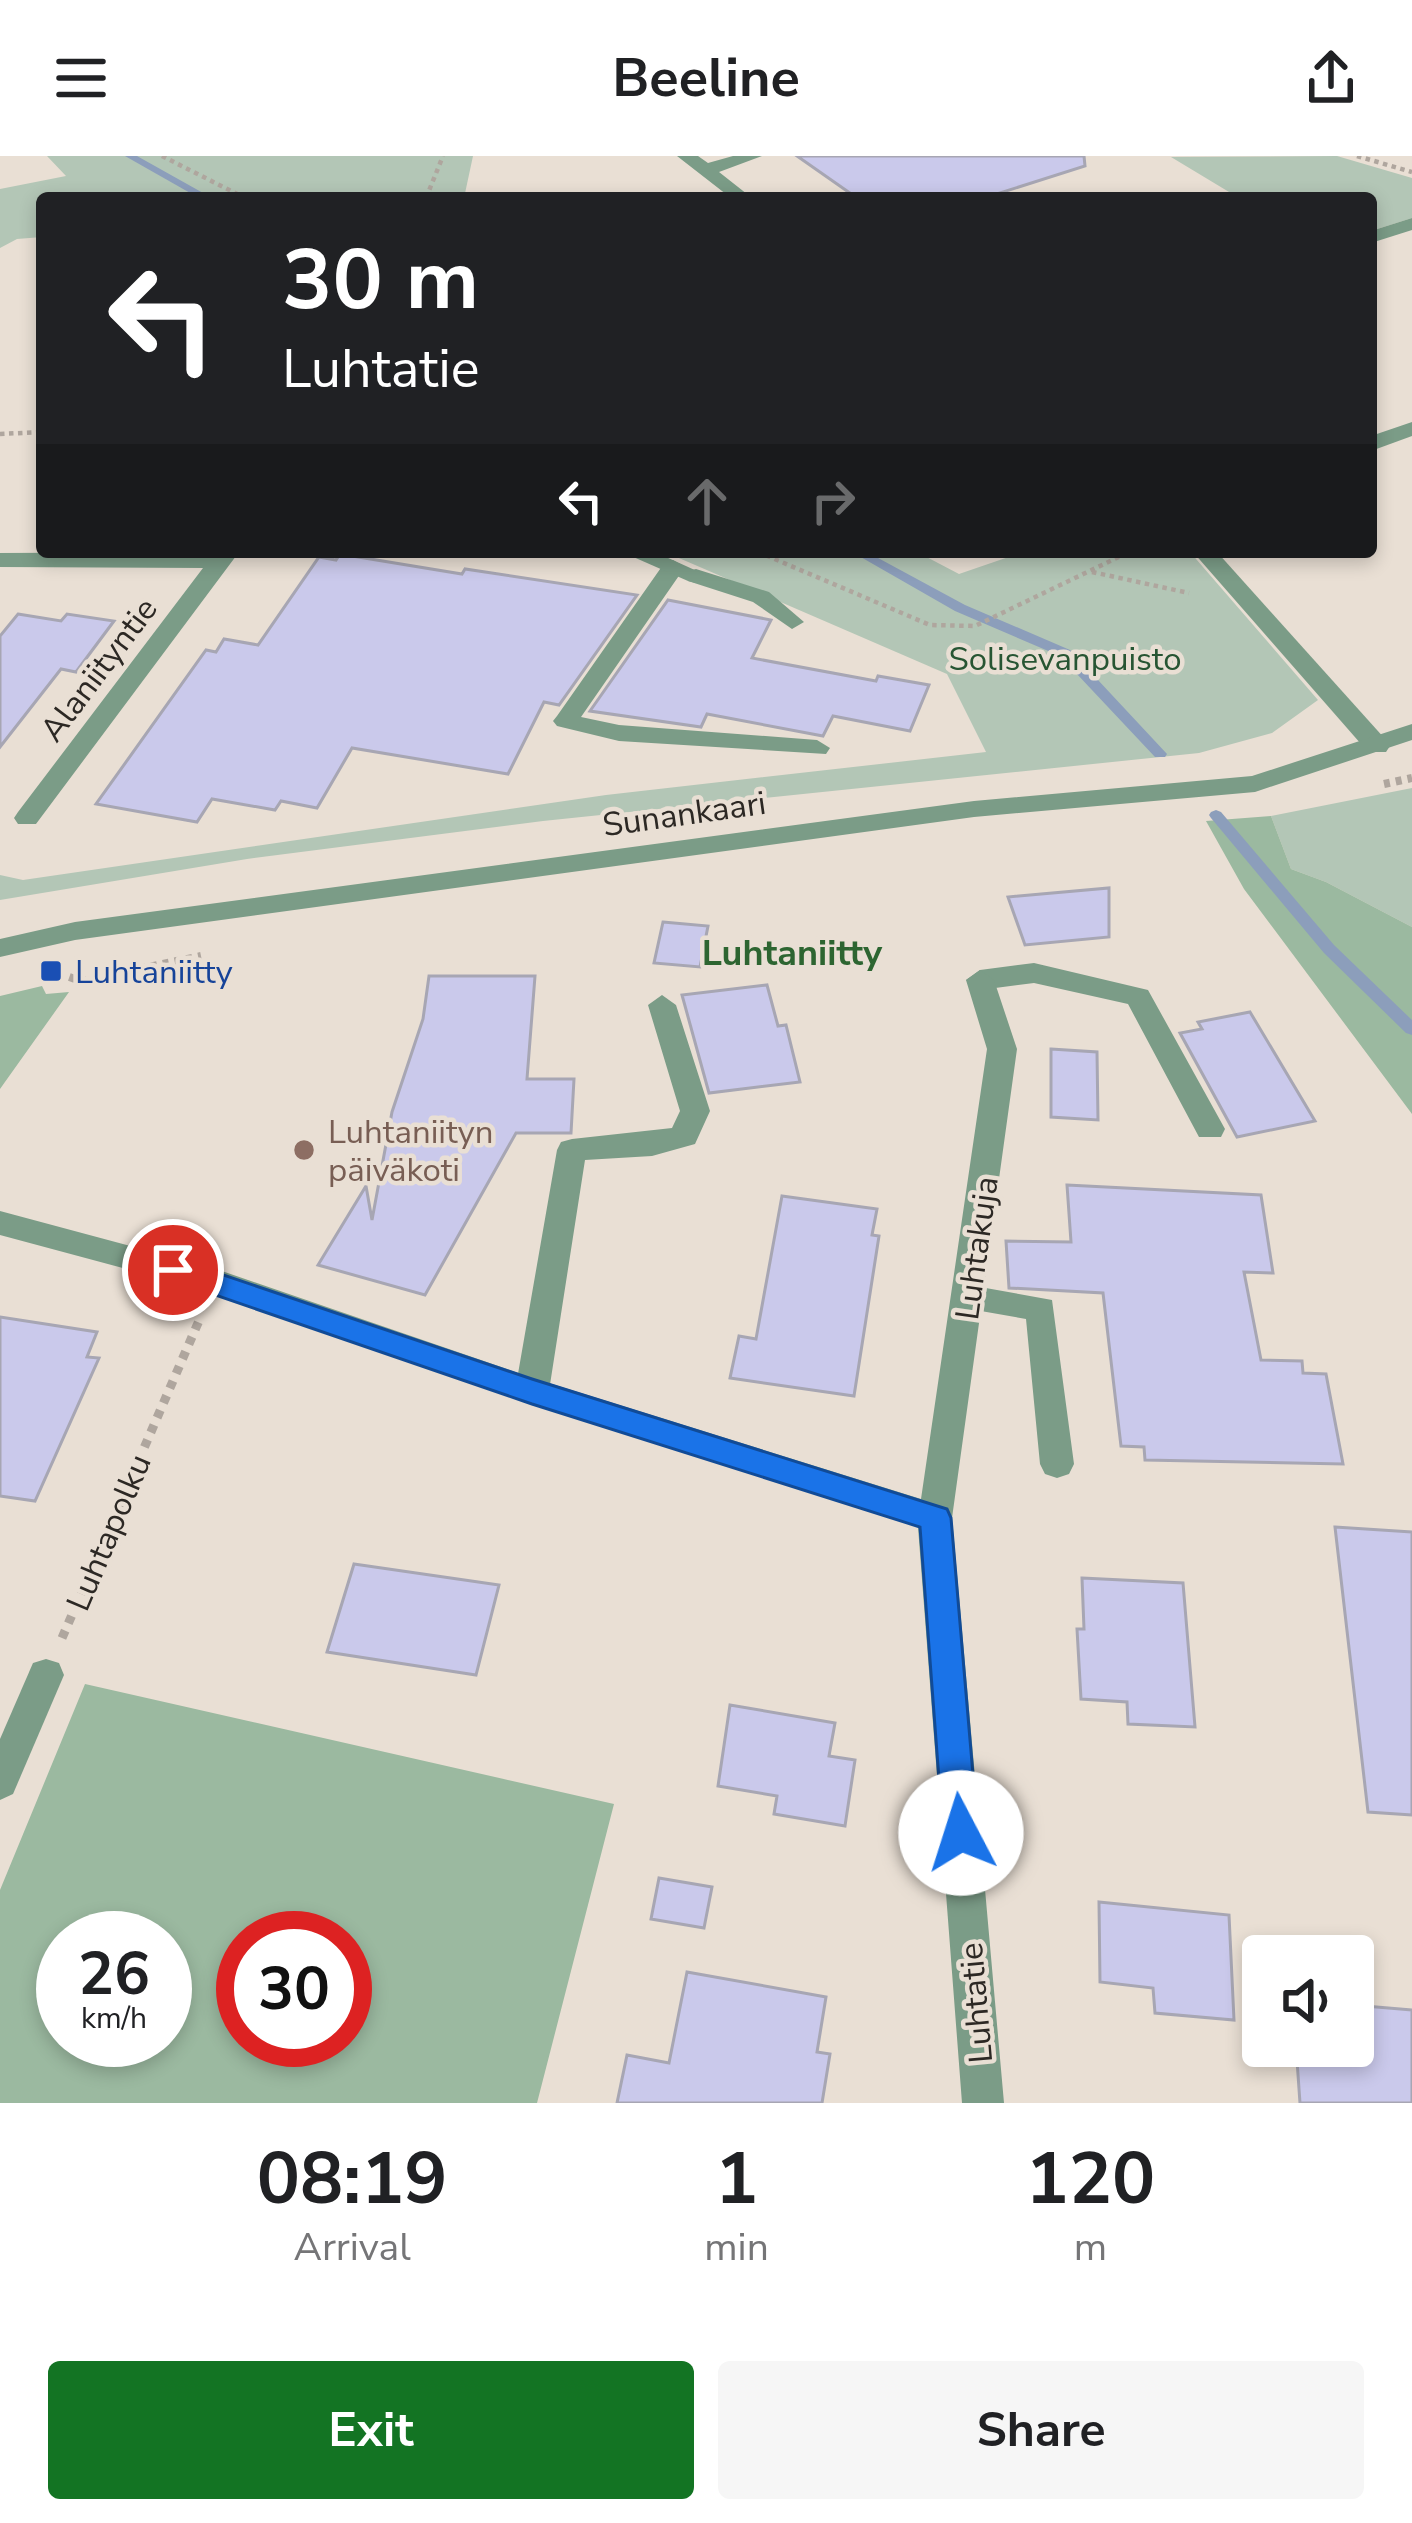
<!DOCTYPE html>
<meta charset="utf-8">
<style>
body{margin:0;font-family:"Nunito Sans",sans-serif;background:#f6f6f6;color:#202124;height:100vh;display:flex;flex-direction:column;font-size:45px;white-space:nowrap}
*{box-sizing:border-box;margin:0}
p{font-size:39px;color:#757577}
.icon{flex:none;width:66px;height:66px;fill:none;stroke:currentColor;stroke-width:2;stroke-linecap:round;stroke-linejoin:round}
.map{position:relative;height:1947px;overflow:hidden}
.details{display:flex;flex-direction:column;background:#fff;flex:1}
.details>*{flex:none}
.guide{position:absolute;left:36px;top:36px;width:1341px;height:366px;border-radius:12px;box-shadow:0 6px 18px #0003;background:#202124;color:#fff;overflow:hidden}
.tools{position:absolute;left:1242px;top:1779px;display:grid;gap:24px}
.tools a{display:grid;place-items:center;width:132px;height:132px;border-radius:12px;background:#fff;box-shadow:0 6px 18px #0003;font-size:60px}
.speed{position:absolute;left:36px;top:1755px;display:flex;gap:24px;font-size:60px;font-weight:700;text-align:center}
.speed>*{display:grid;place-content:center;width:156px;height:156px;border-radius:50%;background:#fff;box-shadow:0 6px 18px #0003;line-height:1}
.speed small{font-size:30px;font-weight:400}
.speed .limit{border:18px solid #d22;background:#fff;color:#111}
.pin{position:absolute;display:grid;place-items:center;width:102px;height:102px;color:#fff;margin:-51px;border:6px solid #fff;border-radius:50%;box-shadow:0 3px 12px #0007}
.me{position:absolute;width:132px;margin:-66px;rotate:355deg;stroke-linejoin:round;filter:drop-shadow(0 0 9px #0008)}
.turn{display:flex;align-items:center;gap:42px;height:252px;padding:0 48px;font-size:54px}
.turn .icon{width:156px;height:156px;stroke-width:2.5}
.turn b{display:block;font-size:84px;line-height:102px}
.lanes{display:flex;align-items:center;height:114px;padding:0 48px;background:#0003;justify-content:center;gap:60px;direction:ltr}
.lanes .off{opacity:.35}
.eta{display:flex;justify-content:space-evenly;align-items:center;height:204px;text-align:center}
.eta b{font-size:72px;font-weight:700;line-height:84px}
.primary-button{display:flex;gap:24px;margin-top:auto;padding:24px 48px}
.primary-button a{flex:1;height:138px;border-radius:12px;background:#137423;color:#fff;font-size:48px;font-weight:700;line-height:138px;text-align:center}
.primary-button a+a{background:#f6f6f6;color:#202124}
header{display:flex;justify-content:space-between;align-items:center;height:156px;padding:0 48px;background:#fff;font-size:54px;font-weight:700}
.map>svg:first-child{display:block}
.green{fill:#b3c6b6}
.forest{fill:#9bb9a0;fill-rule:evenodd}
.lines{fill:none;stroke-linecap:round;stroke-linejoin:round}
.stream{fill:#8c9ebb;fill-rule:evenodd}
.building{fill:#cac9eb;stroke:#a7a6b3;stroke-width:3}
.path-far2{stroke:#afa69e;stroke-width:4.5;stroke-dasharray:4.5 4.5;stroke-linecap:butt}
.path-far1{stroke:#afa69e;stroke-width:8;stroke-dasharray:6 6;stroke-linecap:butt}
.path{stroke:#afa69e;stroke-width:9;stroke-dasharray:8 8;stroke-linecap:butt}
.service{fill:#7b9c87;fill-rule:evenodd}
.minor{fill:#7b9c87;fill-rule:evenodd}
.tertiary{fill:#7b9c87;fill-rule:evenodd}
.route{fill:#1a73e8;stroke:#114b97;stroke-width:3}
.transit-dot{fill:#1a4fb4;stroke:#e9dfd4;stroke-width:4.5}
.education-dot{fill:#8d6e63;stroke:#e9dfd4;stroke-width:4.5}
.labels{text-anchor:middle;stroke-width:9;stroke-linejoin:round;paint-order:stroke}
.park-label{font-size:33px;fill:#275533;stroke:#e9dfd4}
.street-label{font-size:33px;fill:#2c2824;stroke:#e9dfd4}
.transit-label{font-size:33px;fill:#164399;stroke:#e9dfd4;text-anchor:start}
.education-label{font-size:33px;fill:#785e54;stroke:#e9dfd4;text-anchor:start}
.neighbourhood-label{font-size:36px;font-weight:bold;fill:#2d6531;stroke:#e9dfd4}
</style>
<header><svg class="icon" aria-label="menu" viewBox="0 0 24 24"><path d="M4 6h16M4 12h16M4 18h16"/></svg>Beeline<svg class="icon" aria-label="share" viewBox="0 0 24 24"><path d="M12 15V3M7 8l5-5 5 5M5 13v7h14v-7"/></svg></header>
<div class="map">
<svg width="1412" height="1947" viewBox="0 0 1412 1947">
<rect width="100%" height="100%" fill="#e9dfd4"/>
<g class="green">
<polygon points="47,0 473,0 464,42 42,42 42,81 17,83 0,92 0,33 66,20"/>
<polygon points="1337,0 1412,22 1412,62 1371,75 1371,42 1239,42 1171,1"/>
<polygon points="665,396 917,396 959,418 1023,396 1190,396 1318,544 1272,577 1199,597 543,665 247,703 0,744 0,719 23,724 606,639 986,596 947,518"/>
<polygon points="1412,632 1412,771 1326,726 1291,713 1271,660"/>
</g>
<g class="forest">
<polygon points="1271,660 1291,713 1326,726 1412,771 1412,958 1244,733 1206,665"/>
<polygon points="42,830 46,838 69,836 0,933 0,840"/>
<path d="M85,1528L614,1648L537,1947H0V1734ZM165,1782V1884H63V1782ZM243,1782H345V1884H243Z"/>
</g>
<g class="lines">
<g class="stream">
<polygon points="125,0 137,0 212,42 199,42"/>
<polygon points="852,396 867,396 965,449 1070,494 1167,598 1165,601 1155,601 1060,500 955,455"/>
<polygon points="1216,654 1221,656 1334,789 1412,864 1412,879 1406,877 1324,797 1211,662 1209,659 1211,656"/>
</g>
</g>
<g class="building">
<polygon points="797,0 1084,0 1085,10 984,42 857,42"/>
<polygon points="340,398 462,418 465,413 637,439 559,549 544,546 508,618 352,592 317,652 281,645 275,654 212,643 197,666 96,648 206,494 216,496 224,483 258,489 319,401 336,404"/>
<polygon points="668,444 771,464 752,502 876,525 878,520 929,529 910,575 833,560 823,580 707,558 701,571 590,555"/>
<polygon points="18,458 61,465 67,458 114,465 76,516 61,513 0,591 0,480"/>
<polygon points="1109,732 1109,781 1025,789 1008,741"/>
<polygon points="663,766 708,770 700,811 654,807"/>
<polygon points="429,820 535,820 527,923 574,923 571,977 516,977 425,1139 318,1109 366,1030 372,1064 392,956 423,863"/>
<polygon points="767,829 778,870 786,869 800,926 709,937 682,839"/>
<polygon points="1250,856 1315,965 1237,981 1180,877 1202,873 1198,866"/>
<polygon points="1051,893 1097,896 1098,964 1051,961"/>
<polygon points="1067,1029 1261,1039 1273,1117 1244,1116 1261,1204 1302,1205 1303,1217 1326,1218 1343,1308 1145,1304 1144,1291 1121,1290 1103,1137 1009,1132 1006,1085 1071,1086"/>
<polygon points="782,1040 877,1053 872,1079 879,1080 854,1240 730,1222 739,1180 756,1183"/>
<polygon points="0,1161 97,1176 87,1201 99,1202 35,1345 0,1340"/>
<polygon points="1335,1371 1412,1376 1412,1659 1368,1656"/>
<polygon points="354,1408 499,1429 476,1519 327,1496"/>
<polygon points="1082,1422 1183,1427 1195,1571 1128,1568 1127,1546 1081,1543 1077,1473 1084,1473"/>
<polygon points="730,1549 835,1567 829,1600 855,1604 845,1670 774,1658 777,1640 718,1630"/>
<polygon points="659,1722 712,1731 704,1772 651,1763"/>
<polygon points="1099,1746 1229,1759 1234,1864 1155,1857 1153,1832 1100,1826"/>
<polygon points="687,1816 826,1841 817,1896 830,1898 822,1947 617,1947 627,1899 669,1907"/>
<polygon points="1353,1849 1412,1854 1412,1947 1300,1947 1296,1890 1353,1890"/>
</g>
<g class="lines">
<g class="path-far2">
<polyline points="162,0 245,42"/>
<polyline points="1357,0 1412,16"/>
<polyline points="426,42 443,0"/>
<polyline points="42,155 42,166"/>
<polyline points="0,278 42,276"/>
<polyline points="758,396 930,469 975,470 1129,396"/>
<polyline points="1092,416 1189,437"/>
</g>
<g class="path-far1">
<polyline points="1384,628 1412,622"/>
<polyline points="58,817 81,825 201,800"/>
</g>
<polyline class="path" points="62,1482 201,1160"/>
<g class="service">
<polygon points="673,404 685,411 581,561 619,569 817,584 830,592 826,598 619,585 557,570 553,565 557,560 665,406"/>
<polygon points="696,413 769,436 804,466 792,473 753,446 688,425 688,415"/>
<polygon points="1034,807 1148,834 1225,973 1221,981 1199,981 1128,848 1034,827 980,834 966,824 980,814"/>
<polygon points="662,839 676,849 710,955 695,988 652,1000 585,1004 549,1235 544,1244 532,1248 520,1244 515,1235 557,994 561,986 572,983 672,972 680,955 648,849"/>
<polygon points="969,1129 1052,1144 1074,1308 1069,1318 1057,1322 1045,1318 1040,1308 1026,1163 958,1151 953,1142 958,1133"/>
</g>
<g class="minor">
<polygon points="677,0 698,0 708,7 733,0 762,0 719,16 752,42 731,42"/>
<polygon points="1412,62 1412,74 1371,87 1371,75"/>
<polygon points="1412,266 1412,280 1371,295 1371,280"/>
<polygon points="215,396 239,396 36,668 18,668 14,662 18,656 203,412 0,411 0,397"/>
<polygon points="622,396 655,396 708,420 696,427 688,425"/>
<polygon points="1193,396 1217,396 1386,584 1390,590 1386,596 1368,596"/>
<polygon points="980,814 994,824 1017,893 952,1362 1004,1947 962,1947 918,1371 532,1248 212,1136 0,1079 0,1055 216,1113 536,1223 921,1343 987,893 966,824"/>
<polygon points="46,1503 59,1507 64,1519 13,1638 0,1644 0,1583 33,1507"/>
</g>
<polygon class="tertiary" points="1412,568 1412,584 1255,636 974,661 75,784 0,801 0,783 75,766 974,645 1252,620"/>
</g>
<polygon class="route" points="173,1102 532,1223 947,1353 951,1362 978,1677 973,1689 961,1693 949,1689 943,1677 920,1371 532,1248 163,1121 158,1114 163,1106"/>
<rect class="transit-dot" x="39" y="803" width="24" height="24" rx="6"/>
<circle class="education-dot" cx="304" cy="994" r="12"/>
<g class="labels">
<g class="park-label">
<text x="1065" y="514">Solisevanpuisto</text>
</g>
<g class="street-label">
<text transform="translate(98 513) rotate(-53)" y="12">Alaniityntie</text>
<text transform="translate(684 657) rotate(-8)" y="12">Sunankaari</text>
<text transform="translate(976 1092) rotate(-82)" y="12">Luhtakuja</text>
<text transform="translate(108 1376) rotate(-67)" y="12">Luhtapolku</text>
<text transform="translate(975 1847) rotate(-95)" y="12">Luhtatie</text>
</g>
<g class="transit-label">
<text x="75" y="827">Luhtaniitty</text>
</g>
<g class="education-label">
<text x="328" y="987">Luhtaniityn<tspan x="328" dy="38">päiväkoti</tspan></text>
</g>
<g class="neighbourhood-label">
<text x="792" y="809">Luhtaniitty</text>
</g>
</g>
</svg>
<div class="tools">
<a><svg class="icon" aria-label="sound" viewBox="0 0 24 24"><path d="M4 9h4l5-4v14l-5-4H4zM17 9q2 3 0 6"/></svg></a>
</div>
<div class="speed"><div>26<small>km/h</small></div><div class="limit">30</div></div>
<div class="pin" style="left:173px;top:1114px;background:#d93025"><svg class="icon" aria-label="arrive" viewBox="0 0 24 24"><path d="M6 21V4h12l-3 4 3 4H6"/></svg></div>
<svg class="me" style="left:961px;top:1677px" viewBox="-20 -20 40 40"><circle r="19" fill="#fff"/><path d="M0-13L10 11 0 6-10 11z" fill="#1a73e8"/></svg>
<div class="guide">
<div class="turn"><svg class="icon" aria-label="left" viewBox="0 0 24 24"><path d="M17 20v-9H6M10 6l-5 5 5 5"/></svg><div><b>30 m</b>Luhtatie</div></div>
<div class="lanes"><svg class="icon" aria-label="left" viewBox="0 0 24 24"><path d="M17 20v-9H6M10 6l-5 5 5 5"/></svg><svg class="icon off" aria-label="ahead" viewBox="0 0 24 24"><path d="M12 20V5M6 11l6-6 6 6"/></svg><svg class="icon off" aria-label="right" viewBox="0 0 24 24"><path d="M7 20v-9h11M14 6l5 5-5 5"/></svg></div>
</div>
</div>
<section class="details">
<div class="eta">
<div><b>08:19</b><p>Arrival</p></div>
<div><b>1</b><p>min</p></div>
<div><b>120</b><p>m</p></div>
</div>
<div class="primary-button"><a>Exit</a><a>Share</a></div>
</section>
